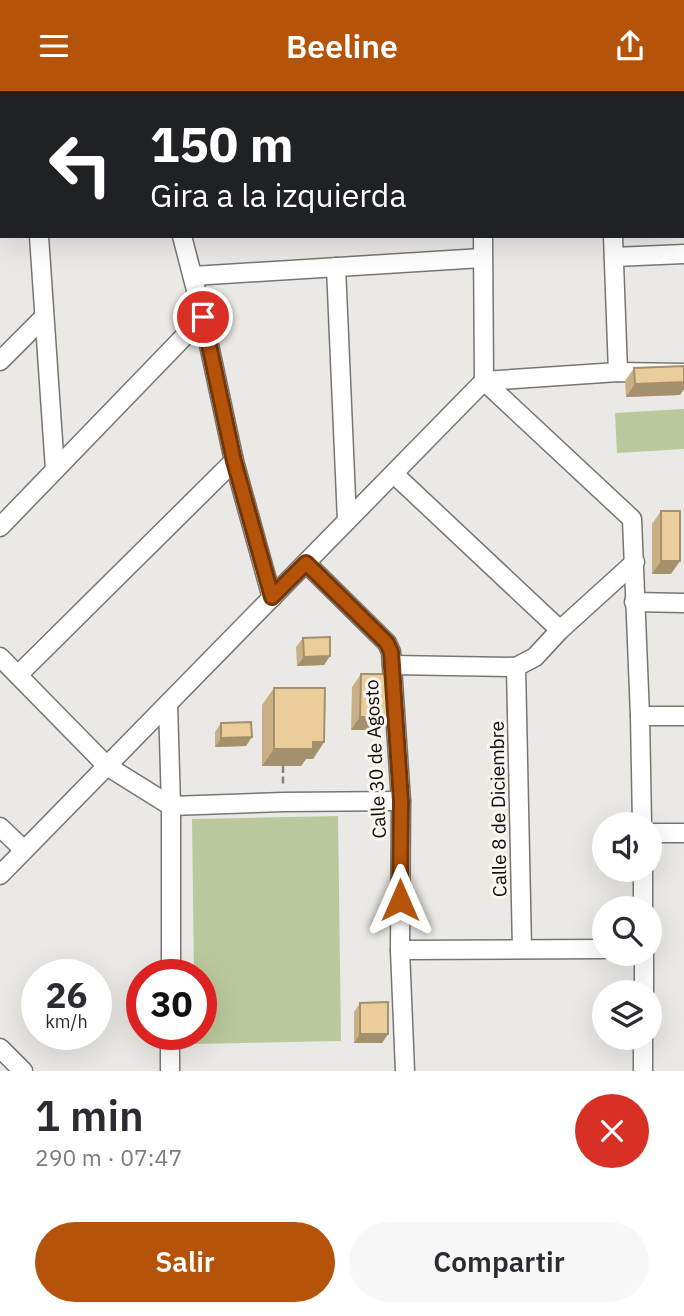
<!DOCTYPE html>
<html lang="es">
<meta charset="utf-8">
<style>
body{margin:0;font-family:"IBM Plex Sans",sans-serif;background:#f7f7f7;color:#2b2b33;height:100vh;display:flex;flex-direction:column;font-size:26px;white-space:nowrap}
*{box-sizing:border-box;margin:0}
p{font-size:23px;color:#7c7c81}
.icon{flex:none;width:38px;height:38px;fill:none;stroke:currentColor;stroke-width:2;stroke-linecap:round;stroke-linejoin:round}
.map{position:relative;height:980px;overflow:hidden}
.sheet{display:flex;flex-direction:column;background:#fff;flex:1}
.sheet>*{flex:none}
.banner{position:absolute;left:0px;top:0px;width:684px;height:147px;box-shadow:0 7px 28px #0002;background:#202124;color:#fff;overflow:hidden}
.controls{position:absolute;left:592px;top:721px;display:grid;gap:14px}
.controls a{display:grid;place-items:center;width:70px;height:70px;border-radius:50%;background:#fff;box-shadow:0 7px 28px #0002;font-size:35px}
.speed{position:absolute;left:21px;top:868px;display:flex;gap:14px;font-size:35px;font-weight:700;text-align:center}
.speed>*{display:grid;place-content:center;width:91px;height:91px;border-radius:50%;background:#fff;box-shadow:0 7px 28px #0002;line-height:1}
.speed small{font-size:18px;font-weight:400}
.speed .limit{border:10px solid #d22;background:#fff;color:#111}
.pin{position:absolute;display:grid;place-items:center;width:60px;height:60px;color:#fff;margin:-30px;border:4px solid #fff;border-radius:50%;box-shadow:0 2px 7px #0007}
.me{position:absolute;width:77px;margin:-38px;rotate:0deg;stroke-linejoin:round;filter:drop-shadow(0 0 5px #0008)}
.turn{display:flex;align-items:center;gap:24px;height:147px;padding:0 35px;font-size:32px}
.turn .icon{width:91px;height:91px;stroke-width:2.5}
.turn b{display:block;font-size:49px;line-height:60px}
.round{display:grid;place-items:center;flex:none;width:74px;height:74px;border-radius:37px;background:#f7f7f7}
.head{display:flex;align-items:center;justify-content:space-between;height:119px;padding:0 35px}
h1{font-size:42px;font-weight:600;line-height:52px}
.cta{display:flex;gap:14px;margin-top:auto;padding:14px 35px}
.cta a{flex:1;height:80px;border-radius:42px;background:#b45309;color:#fff;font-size:28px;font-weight:600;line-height:80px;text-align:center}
.cta a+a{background:#f7f7f7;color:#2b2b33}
header{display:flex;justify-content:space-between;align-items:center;height:91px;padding:0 35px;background:#b45309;color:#fff;font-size:32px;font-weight:600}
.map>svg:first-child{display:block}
.green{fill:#bbc89d}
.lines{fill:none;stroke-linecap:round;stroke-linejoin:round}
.street-casing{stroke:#787673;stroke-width:21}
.path{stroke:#83827f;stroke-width:2.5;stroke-dasharray:7 3.5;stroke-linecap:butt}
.street{stroke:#fff;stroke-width:18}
.wall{fill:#c9b084}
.shaded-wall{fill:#a4906c}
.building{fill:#eacd9a;stroke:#a4906c;stroke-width:2}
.route-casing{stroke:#753606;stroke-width:18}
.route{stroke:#b45309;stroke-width:12}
.labels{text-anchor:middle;stroke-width:6;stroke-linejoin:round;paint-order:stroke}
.street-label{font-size:19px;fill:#0d0d0b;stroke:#f9f6f2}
</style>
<header><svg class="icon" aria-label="menu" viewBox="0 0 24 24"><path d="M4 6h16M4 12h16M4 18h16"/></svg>Beeline<svg class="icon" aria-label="share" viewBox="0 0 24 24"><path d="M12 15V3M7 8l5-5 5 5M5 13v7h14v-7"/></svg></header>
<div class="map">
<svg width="684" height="980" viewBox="0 0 684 980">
<rect width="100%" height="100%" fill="#ebe9e5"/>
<g class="green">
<polygon points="684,318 684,358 617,362 615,322"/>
<polygon points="338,725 341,950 195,953 195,943 201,943 201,884 194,884 192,728"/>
</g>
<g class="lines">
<defs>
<g id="street">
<polyline points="266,0 268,2"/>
<polyline points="483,0 483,2"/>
<polyline points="609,0 609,2"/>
<polyline points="95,2 96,0"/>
<polyline points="682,49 684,49"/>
<polyline points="0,93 2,92"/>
<polyline points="39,145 55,379"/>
<polyline points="182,145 203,226 234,370 272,507"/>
<polyline points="483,145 484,290"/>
<polyline points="613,145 618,281"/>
<polyline points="614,166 684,163"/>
<polyline points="336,176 347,430"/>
<polyline points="193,185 482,167"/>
<polyline points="0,270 44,226"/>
<polyline points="484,290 632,428 640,625 642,733"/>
<polyline points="484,290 618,281 684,282"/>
<polyline points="394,383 560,539"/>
<polyline points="0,436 203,226"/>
<polyline points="306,472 387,552 391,561 401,710 400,859 405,980"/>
<polyline points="634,511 684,512"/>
<polyline points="0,566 107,675 171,715 171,884"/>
<polyline points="392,574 516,576 535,566 560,539 635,471"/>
<polyline points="516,576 522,858"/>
<polyline points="18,584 234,370"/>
<polyline points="168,613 171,715 284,711 401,710"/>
<polyline points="640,625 684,625"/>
<polyline points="0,736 24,759"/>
<polyline points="649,742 684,742"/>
<polyline points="643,779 643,817"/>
<polyline points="0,784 484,290"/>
<polyline points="400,859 604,858"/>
<polyline points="644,901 644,863"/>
<polyline points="0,957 23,980"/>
<polyline points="170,980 170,943"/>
<polyline points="643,980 643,947"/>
</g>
</defs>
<use href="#street" class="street-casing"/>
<polyline class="path" points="283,675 283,694"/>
<use href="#street" class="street"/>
</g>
<g class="wall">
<polygon points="684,275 684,298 680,304 626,306 625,290 634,277"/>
<polygon points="661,420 671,483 652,483 652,433"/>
<polygon points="303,547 330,565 324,574 297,575 296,556"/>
<polygon points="361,583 381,639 351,639 352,596"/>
<polygon points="274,597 324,651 313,668 306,668 301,675 262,675 262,614"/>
<polygon points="221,632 246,655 215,656 215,641"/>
<polygon points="360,912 388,943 382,952 354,952 354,921"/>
</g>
<g class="shaded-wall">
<polygon points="684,291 684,298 680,304 626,306 635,293"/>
<polygon points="661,470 680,470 671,483 652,483"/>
<polygon points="330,565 324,574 297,575 304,566"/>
<polygon points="360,626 390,626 381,639 351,639"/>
<polygon points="252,646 246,655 215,656 221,647"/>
<polygon points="313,651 324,651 313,668 306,668 301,675 262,675 274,658"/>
<polygon points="360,943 388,943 382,952 354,952"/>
</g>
<g class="building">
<polygon points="684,275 684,291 635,293 634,277"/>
<rect x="661" y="420" width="19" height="50"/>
<polygon points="330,546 330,565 304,566 303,547"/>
<polygon points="361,583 390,583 390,626 360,626"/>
<polygon points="274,597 325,597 324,651 313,651 313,658 274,658"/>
<polygon points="251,631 252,646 221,647 221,632"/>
<polygon points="388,911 388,943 360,943 360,912"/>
</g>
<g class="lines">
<defs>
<polyline id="route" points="203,226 234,370 272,506 306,472 387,552 391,561 401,710 400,809"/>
</defs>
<use href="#route" class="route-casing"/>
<use href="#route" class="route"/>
</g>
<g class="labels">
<g class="street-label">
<text transform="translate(375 668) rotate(-93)" y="7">Calle 30 de Agosto</text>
<text transform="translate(498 718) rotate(-91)" y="7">Calle 8 de Diciembre</text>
</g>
</g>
</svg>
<div class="controls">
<a><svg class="icon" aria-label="sound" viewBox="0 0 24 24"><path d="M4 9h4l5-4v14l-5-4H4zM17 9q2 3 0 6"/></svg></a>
<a><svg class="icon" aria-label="search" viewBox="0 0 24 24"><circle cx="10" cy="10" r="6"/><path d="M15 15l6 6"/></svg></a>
<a><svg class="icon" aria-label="layers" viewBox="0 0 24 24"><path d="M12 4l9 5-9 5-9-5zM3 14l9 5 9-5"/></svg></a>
</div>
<div class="speed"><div>26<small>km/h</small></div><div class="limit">30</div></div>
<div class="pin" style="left:203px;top:226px;background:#d93025"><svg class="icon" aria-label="arrive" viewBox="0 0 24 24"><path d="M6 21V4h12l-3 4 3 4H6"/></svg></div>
<svg class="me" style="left:400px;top:809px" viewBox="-20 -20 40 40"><path d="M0-17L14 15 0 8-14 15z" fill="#b45309" stroke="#fff" stroke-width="4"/></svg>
<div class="banner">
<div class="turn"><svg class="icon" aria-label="left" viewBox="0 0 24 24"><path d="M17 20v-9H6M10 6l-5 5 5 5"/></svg><div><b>150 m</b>Gira a la izquierda</div></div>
</div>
</div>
<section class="sheet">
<div class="head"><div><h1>1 min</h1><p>290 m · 07:47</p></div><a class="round" style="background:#d93025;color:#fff"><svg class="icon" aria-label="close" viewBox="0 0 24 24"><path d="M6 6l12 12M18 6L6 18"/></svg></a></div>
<div class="cta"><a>Salir</a><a>Compartir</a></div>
</section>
